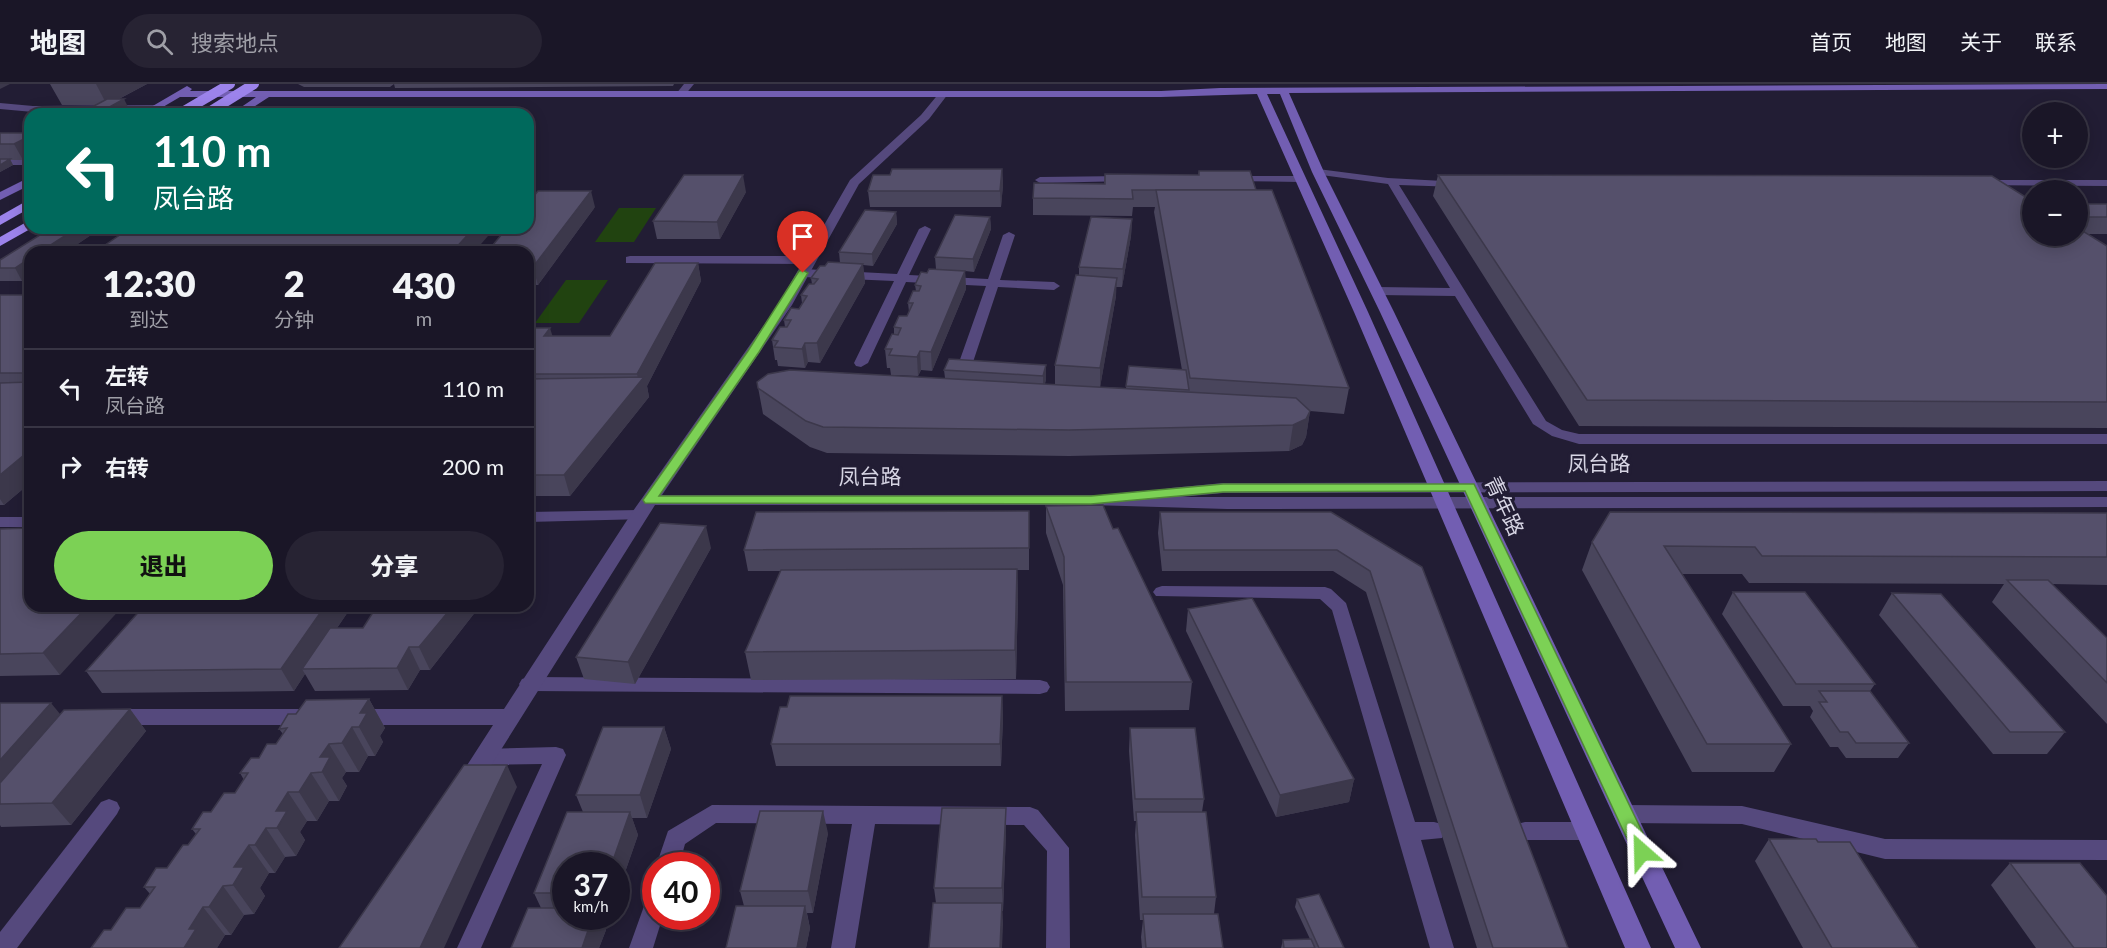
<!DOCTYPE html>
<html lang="zh">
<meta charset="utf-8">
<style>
body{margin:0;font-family:Lato,"Noto Sans SC",sans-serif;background:#272333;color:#f1f3f6;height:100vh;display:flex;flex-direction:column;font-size:22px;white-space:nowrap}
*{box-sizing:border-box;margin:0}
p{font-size:20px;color:#9f9fa7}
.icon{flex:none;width:33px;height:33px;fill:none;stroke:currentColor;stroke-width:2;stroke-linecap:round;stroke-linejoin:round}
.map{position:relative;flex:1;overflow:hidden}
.details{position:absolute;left:24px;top:162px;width:510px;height:366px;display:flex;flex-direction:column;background:#1a1627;border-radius:18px;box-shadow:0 3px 15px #0003,0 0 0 2px #383544}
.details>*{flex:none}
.banner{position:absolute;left:24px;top:24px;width:510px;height:126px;border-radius:18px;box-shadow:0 3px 15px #0003,0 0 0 2px #383544;background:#00695c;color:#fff;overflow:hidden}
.fabs{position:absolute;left:2022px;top:18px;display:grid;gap:12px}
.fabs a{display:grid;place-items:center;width:66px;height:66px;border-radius:50%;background:#1a1627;box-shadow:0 3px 15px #0003,0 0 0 2px #383544;font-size:30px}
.speed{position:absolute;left:552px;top:768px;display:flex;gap:12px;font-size:30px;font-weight:700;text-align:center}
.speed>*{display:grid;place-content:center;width:78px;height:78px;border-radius:50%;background:#1a1627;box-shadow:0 3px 15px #0003,0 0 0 2px #383544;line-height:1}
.speed small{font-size:15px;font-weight:400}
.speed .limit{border:9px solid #d22;background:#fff;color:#111}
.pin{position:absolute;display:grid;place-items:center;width:51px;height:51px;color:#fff;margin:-62px -26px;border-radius:50% 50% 50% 0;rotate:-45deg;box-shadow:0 0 6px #0007}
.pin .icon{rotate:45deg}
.me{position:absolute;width:66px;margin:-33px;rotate:335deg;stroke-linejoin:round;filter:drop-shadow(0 0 4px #0008)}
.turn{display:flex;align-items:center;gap:21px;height:126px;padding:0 30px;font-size:27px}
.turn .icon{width:78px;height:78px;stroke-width:2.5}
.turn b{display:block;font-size:42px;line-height:51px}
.eta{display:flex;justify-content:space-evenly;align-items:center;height:102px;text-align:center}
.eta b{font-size:36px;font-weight:800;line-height:42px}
.button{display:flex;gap:12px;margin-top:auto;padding:12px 30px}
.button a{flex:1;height:69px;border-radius:36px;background:#7cd155;color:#111;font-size:24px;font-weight:800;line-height:69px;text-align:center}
.button a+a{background:#272333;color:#f1f3f6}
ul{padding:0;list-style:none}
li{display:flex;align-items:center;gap:18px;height:78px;padding:0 30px;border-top:2px solid #383544}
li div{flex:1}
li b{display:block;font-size:22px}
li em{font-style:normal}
header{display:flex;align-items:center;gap:36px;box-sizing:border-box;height:84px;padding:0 30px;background:#1a1627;border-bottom:2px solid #383544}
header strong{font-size:28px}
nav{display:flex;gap:33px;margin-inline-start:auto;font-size:21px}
.search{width:420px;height:54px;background:#272333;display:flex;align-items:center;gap:15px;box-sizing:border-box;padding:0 21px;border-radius:33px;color:#9f9fa7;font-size:22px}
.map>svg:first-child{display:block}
.green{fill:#214310}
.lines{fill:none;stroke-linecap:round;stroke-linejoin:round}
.lane{fill:#55497d;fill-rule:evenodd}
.street{fill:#55497d;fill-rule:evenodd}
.secondary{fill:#725eb2;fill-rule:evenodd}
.highway{fill:#9c83eb;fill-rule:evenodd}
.highway-bridge{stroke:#9c83eb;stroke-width:10}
.wall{fill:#49455c}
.shaded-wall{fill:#3c384b}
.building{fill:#55506b;stroke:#3c384b;stroke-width:1.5}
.route{fill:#7cd155;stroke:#518837;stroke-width:1.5}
.labels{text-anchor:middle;stroke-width:6;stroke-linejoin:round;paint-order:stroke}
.street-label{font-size:21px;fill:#d6d4e3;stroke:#221d34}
</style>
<header>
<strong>地图</strong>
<div class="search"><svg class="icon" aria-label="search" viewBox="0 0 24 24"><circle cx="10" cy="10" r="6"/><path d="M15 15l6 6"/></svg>搜索地点</div>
<nav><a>首页</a><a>地图</a><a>关于</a><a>联系</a></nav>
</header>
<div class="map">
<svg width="2107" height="864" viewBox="0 0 2107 864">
<rect width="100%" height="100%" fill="#221d34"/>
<g class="green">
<polygon points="619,124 656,124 634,158 595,158"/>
<polygon points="566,196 608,196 579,239 535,239"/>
</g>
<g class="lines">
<g class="lane">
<polygon points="0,19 33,22 155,21 160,24 155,27 33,28 0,25"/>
<rect x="0" y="75" width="30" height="6"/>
<polygon points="1318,85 1388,94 1462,98 1462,102 1458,103 1399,101 1546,337 1562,346 1579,350 2107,350 2107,360 1579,360 1552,352 1533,340 1455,212 1377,211 1371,207 1377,203 1450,204 1388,100 1314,90 1314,86"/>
<polygon points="1125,92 1130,95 1129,97 1040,99 1035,96 1040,93"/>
<polygon points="1232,92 1300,92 1305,95 1300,98 1228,97 1227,95"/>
<polygon points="1982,96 2107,96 2107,102 1978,101 1977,99"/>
<polygon points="528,115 539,116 540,118 532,128 528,129"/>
<polygon points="925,142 931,145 909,191 988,195 1003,151 1009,148 1015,151 1000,196 1054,198 1060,202 1054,206 998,203 971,284 964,288 957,284 986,202 906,198 868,279 861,283 856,282 854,279 894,197 803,193 797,189 803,185 897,190 919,145"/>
<polygon points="630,172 810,172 816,176 810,180 626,179 626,173"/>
<polygon points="639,426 647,431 645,435 528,438 528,428"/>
<rect x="0" y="433" width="30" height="10"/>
<polygon points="1162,502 1325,503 1331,505 1346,519 1415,738 1434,738 1442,740 1445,747 1442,754 1421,756 1454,864 1430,864 1332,526 1320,515 1156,512 1153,508 1156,504"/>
<polygon points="529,593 1040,596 1047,598 1050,603 1047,608 1040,610 529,607 522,605 519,600 522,595"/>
<polygon points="556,663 563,665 566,671 481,864 457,864 542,680 484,681 477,679 474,673 477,667 484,665"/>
<polygon points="109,715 117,718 120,724 117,730 17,864 0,864 0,848 101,718"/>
<polygon points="712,721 1030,723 1038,726 1069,764 1070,864 1046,864 1047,767 1024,741 875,740 855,864 831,864 852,740 716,739 685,760 679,782 656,782 668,747"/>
<polygon points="1624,721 1742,722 1885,755 2107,756 2107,776 1885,775 1742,740 1624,739 1616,736 1613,730 1616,724"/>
<polygon points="1525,738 1587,738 1595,740 1598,747 1595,754 1587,756 1525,756 1517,754 1514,747 1517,740"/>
<polygon points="656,808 656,832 663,832 653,864 629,864 648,811"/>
</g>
<g class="street">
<polygon points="684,0 694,0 684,12 678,12 676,10"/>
<polygon points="943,7 948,10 929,35 859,100 792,221 662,411 1091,411 1165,413 1162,409 1165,405 1171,404 1223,399 2107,397 2107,407 1223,409 1181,413 2107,413 2107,423 1227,425 1091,421 655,421 475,707 467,709 459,707 455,700 493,641 356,641 348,639 345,633 348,627 356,625 504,625 633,427 778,221 850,96 921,31 940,8"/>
<polygon points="113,625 311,625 319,627 322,633 319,639 311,641 113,641 105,639 102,633 105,627"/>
</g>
<g class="secondary">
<polygon points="2107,0 2107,5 1289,9 1324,88 1394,228 1701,864 1675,864 1380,228 1312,88 1280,10 1267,10 1368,228 1651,864 1625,864 1354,228 1257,10 1161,13 269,13 243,30 231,30 256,13 180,13 151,30 139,30 187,2 192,5 190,7 1161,7 1220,4"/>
<polygon points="30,93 30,101 0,116 0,108"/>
</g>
<g class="highway">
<polygon points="30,115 30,124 0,141 0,132"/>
<polygon points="30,136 30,144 32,144 0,162 0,153"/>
</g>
<g class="highway-bridge">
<polyline points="179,30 230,0"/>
<polyline points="206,30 254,0"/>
</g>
</g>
<g class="wall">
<polygon points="50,0 147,0 119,15 129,25 121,30 79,30 95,21 62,21"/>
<polygon points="298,0 674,0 673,2 395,4 394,0 390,3 304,3"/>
<polygon points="0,49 30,49 30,72 23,76 10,76 13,81 0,88"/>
<polygon points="1002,85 1003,101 1001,123 870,123 868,107 890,91"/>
<polygon points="1199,87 1256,106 1349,304 1344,330 1310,327 1306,353 1302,361 1289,367 1069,372 827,369 810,363 763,330 757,298 945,294 944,286 1046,281 1046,295 1045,300 1055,300 1055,281 1079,192 1079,183 1132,135 1131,152 1122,203 1116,203 1116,212 1100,303 1126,304 1129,282 1182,286 1154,128 1155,123 1133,123 1132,132 1033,131 1033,114 1104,100 1105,90 1198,91"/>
<polygon points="1438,91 2078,152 2078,120 2107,120 2107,150 2087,150 2107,162 2107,344 1579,342 1433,112"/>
<polygon points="746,108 720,155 657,155 653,137"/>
<polygon points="595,123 538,201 528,201 528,168"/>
<polygon points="896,128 897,140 873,182 863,181 865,199 820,279 808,278 805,284 778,282 777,276 775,276 772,256 785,243 784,236 799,225 802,219 801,211 812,200 811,194 825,182 840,179 839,168"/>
<polygon points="990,133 991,145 974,188 965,187 966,205 932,287 921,286 918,292 891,291 890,284 887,284 885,265 894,251 894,243 907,232 909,228 908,219 916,207 915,201 927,189 936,185 935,173"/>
<polygon points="51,144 87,144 91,151 22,197 0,197 0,176"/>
<polygon points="698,179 701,197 647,302 649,313 570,412 528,412 528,244 553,252 610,252"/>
<polygon points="0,211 30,211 30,399 4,421 0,421"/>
<polygon points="1046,422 1113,445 1192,598 1189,626 1065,627 1063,501 1046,449"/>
<polygon points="1029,427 1029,486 1017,486 1018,512 1016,595 751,596 745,568 781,487 748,487 744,466"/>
<polygon points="1160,428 1422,483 1568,864 1477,864 1366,508 1333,487 1162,487 1158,449"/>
<polygon points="2107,429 2107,501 2052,500 2107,554 2107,640 1992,518 2004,500 1749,499 1742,490 1681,490 1791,660 1774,688 1692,688 1582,486 1592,458"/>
<polygon points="0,445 60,591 0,592"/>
<polygon points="711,464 635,600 584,595 576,573"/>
<polygon points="1733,508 1875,600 1870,607 1909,659 1898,674 1846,674 1838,663 1830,663 1810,633 1813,627 1810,622 1783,622 1722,530"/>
<polygon points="1892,509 2065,648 2047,670 1993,670 1879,531"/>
<polygon points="144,522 352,522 337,544 363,544 377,522 480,522 430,586 420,586 408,606 315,607 305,590 294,607 102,609 86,587"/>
<polygon points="1188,525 1354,695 1349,718 1276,733 1186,547"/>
<polygon points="1002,612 1003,634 1001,682 776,682 771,660 787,623"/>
<polygon points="369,615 385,644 380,652 383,658 375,672 368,672 359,688 346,688 342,694 347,702 339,717 329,717 317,737 307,737 300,748 305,756 296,772 285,773 275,789 269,789 260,804 265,812 254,830 244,831 231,851 225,851 217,864 91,864 111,846 140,824 150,810 144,803 167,784 188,761 196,750 192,745 211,728 235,709 244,696 240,689 276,660 283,650 279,645 296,630"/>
<polygon points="0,619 60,630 130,625 146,647 71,741 1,743 0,741"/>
<polygon points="603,643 664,643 671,665 647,734 632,734 638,751 616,814 616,782 566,782 566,832 600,832 606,846 599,864 511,864 528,824 541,824 534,809 567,728 583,728 576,711"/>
<polygon points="1130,644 1204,715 1202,728 1216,813 1214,830 1223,864 1142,864 1141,853 1143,836 1140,836 1135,751 1136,737 1134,737 1129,667"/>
<polygon points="1006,724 1006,747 1003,827 1002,827 1003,842 936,819 934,804"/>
<polygon points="828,749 813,829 807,829 810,844 806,864 726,864 744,822 740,807"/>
<polygon points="1769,755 1818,758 1918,864 1803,864 1755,777"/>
<polygon points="2010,779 2107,864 2036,864 1991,801"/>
<polygon points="1297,815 1344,864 1281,864 1283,856 1310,855 1295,823"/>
</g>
<g class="shaded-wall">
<polygon points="0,0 10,0 0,5"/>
<polygon points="96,0 147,0 107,21"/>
<polygon points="124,15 129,25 121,30 97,30"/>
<polygon points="30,52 30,72 23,76 14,60"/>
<polygon points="10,75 13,81 0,88 0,81"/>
<polygon points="1002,85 1003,101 1001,123 1000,107"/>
<polygon points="743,91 746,108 720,155 717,138"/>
<polygon points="591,107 595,123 538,201 533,183"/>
<polygon points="896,128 897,140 873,182 872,170"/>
<polygon points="990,133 991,145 974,188 973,175"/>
<polygon points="1132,135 1131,152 1122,203 1123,185"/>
<polygon points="77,144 87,144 91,151 66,168 40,168"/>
<polygon points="474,144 495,144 474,168 452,168"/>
<polygon points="30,174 30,192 22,197 15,184"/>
<polygon points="698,179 701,197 647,302 649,313 570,412 564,391 639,299 637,290"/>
<polygon points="863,180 865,199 820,279 817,259"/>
<polygon points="965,187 966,205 932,287 931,268"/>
<polygon points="1117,194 1116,212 1100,304 1100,284"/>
<polygon points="550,244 556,263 544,252"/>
<polygon points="805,259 808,278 805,284 802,265"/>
<polygon points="920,267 921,286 918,292 917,273"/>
<polygon points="1046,281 1046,295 1043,306 1043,292"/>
<polygon points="1310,327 1306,353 1302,361 1289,367 1293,341"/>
<polygon points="30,366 30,399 4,421 0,415 0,391"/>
<polygon points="528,439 533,454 528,461"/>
<polygon points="706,442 711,464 635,600 628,578"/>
<polygon points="1017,485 1018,512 1016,595 1015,566"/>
<polygon points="88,522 123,522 60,591 43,569"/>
<polygon points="325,522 352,522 309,585 302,585 305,590 294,607 281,585"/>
<polygon points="453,522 480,522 430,586 419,563"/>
<polygon points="409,563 420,586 408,606 397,584"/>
<polygon points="1002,612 1003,634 1001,682 1000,660"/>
<polygon points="369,615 385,644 380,652 383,658 375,672 359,643 360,629"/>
<polygon points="51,619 69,641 0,720 0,676"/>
<polygon points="130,625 146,647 71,741 52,719"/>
<polygon points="352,643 368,672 359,688 342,659"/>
<polygon points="664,643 671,665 647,734 640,711"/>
<polygon points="329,660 346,688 342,694 347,702 339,717 322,688 320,673"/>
<polygon points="507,681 517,703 444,864 420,864"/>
<polygon points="311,689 329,717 317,737 299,708"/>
<polygon points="1354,695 1349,718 1276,733 1280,711"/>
<polygon points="288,708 307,737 300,748 305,756 296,772 277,744 276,727"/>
<polygon points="1006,724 1006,747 1003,827 1002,804"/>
<polygon points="823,727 828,749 813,829 808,807"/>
<polygon points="630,728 638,751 616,814 616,782 611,782"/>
<polygon points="266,744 285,773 275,789 255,761"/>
<polygon points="249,761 269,789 260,804 265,812 254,830 233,801 234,783"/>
<polygon points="223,802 244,831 231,851 209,823"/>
<polygon points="1002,819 1003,842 1002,864 1000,864"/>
<polygon points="805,822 810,844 806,864 797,864"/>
<polygon points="203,823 225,851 217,864 184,864 189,845"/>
<polygon points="593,832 600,832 606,846 599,864 582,864"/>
</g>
<g class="building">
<polygon points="107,15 124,15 97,30 79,30"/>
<polygon points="0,49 30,49 30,52 14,60 0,60"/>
<polygon points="0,75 10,75 0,81"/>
<polygon points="892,85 1002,85 1000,107 868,107 873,91 890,91"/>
<polygon points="1199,87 1250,87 1256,106 1132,106 1133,115 1033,114 1034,99 1105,100 1105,90 1199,91"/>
<polygon points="684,91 743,91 717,138 653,137"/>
<polygon points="1438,91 1992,92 2032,117 2032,152 2078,152 2078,144 2107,162 2107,318 1587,316"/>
<polygon points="1156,106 1272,106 1349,304 1190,294"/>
<polygon points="538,107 591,107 533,183 528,183 528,168 487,168 507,144 528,144 528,119"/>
<rect x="2078" y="120" width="29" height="13"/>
<polygon points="865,126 896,128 872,170 839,168"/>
<polygon points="955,131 990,133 973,175 935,173"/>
<polygon points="1091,133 1132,135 1123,185 1079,183"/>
<polygon points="51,144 77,144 40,168 30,168 30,174 15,184 0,184 0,176"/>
<polygon points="130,144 474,144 452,168 95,168"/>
<polygon points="828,178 863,180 817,259 805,259 802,265 774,263 778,257 772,256 780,243 787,243 791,236 784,236 791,224 799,225 807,212 801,211 809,200 814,200 818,195 811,194 820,182 825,182"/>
<polygon points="655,179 698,179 637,290 528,290 528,244 550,244 544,252 610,252"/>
<polygon points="929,185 965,187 931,268 920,267 917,273 889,271 892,265 885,265 892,250 898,251 901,244 894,243 899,232 907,232 913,219 908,219 913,207 919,207 921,202 915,201 921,188 927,189"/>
<polygon points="1076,191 1117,194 1100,284 1055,281"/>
<rect x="0" y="211" width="30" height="78"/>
<polygon points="949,275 1046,281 1043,292 944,286"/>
<polygon points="1129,282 1186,286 1189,306 1126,302"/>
<polygon points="790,286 1296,314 1310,327 1306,335 1293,341 1069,346 823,343 806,337 758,304 757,298 768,290"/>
<polygon points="644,293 564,391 528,391 528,295"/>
<polygon points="30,298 30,366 0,391 0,299"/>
<polygon points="1103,421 1113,445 1118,444 1192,598 1066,598 1064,473 1046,422"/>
<polygon points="1029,427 1029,464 744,466 756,428"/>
<polygon points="1160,428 1331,428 1422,483 1568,864 1493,864 1370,487 1337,466 1164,466"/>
<polygon points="1610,428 2107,429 2107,473 1762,472 1755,463 1664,462 1791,660 1707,660 1592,458"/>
<polygon points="660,439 706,442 628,578 576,573"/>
<polygon points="30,444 30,522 88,522 43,569 0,570 0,445"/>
<polygon points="1017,485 1015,566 745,568 781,486"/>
<polygon points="2007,496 2048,496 2107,554 2107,599"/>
<polygon points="1733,508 1805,508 1875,600 1796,600"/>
<polygon points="1892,509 1941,510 2065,648 2010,648"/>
<polygon points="1252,514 1354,695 1280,711 1188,525"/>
<polygon points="144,522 325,522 281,585 86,587"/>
<polygon points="377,522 453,522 419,563 409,563 397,584 302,585 330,544 363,544"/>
<polygon points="1819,607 1870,607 1909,659 1856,659 1848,648 1840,648 1819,618 1827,618"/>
<polygon points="790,612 1002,612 1000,660 771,660 780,623 787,623"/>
<polygon points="369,615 360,629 367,629 359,643 352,643 342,659 329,660 320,673 330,673 322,688 311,689 299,708 288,708 276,727 287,727 277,744 266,744 255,761 249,761 234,783 244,783 233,801 223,802 209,823 203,823 189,845 196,845 184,864 91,864 104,846 111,846 126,824 140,824 155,803 144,803 156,784 167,784 183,761 188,761 200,745 192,745 203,728 211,728 224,709 235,709 248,689 240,689 251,674 259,674 267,660 276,660 287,644 279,645 288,630 296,630 306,616"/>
<polygon points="0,619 51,619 0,676"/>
<polygon points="130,625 52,719 0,720 0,699 64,626"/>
<polygon points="603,643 664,643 640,711 576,711"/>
<polygon points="1130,644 1195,644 1204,715 1135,715"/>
<polygon points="464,681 507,681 420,864 339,864"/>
<polygon points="942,724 1006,724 1002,804 934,804"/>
<polygon points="760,727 823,727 808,807 740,807"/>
<polygon points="567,728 630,728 611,782 566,782 566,809 534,809"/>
<polygon points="1136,728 1206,728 1216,813 1142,813"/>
<polygon points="1769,755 1816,755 1818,758 1850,758 1918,864 1832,864"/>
<polygon points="2010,779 2080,779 2107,812 2107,864 2074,864"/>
<polygon points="1319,810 1344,864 1319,864 1297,815"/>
<polygon points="933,819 1002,819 1000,864 929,864"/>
<polygon points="736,822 805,822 797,864 726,864"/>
<polygon points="528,824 566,824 566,832 593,832 582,864 511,864"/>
<polygon points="1143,830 1218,830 1223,864 1146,864"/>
<polygon points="1311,855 1315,864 1284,864 1283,856"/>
</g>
<polygon class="route" points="803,186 808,189 759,268 659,412 1091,412 1223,400 1474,400 1652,768 1649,774 1642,776 1636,774 1465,407 1223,408 1091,420 645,419 643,416 748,267 799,187"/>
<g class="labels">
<g class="street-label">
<text x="1599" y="387">凤台路</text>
<text x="870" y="400">凤台路</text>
<text transform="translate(1504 422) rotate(65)" y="7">青年路</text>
</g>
</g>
</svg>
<div class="fabs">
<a>+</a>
<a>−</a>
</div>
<div class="speed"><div>37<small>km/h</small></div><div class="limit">40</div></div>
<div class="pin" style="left:803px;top:189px;background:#d93025"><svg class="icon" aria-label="arrive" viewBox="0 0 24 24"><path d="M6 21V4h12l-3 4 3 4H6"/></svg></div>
<svg class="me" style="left:1642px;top:768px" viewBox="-20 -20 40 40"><path d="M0-17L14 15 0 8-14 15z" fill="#7cd155" stroke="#fff" stroke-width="4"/></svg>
<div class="banner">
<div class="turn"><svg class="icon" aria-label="left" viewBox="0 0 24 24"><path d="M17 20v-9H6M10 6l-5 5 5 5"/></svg><div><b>110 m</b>凤台路</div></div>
</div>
<section class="details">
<div class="eta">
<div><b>12:30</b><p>到达</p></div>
<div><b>2</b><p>分钟</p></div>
<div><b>430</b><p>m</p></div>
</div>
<ul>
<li><svg class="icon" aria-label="left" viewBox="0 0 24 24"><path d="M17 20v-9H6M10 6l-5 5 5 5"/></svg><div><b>左转</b><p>凤台路</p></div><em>110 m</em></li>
<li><svg class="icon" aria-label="right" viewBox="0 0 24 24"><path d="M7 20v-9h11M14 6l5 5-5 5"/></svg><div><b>右转</b></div><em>200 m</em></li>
</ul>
<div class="button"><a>退出</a><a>分享</a></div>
</section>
</div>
